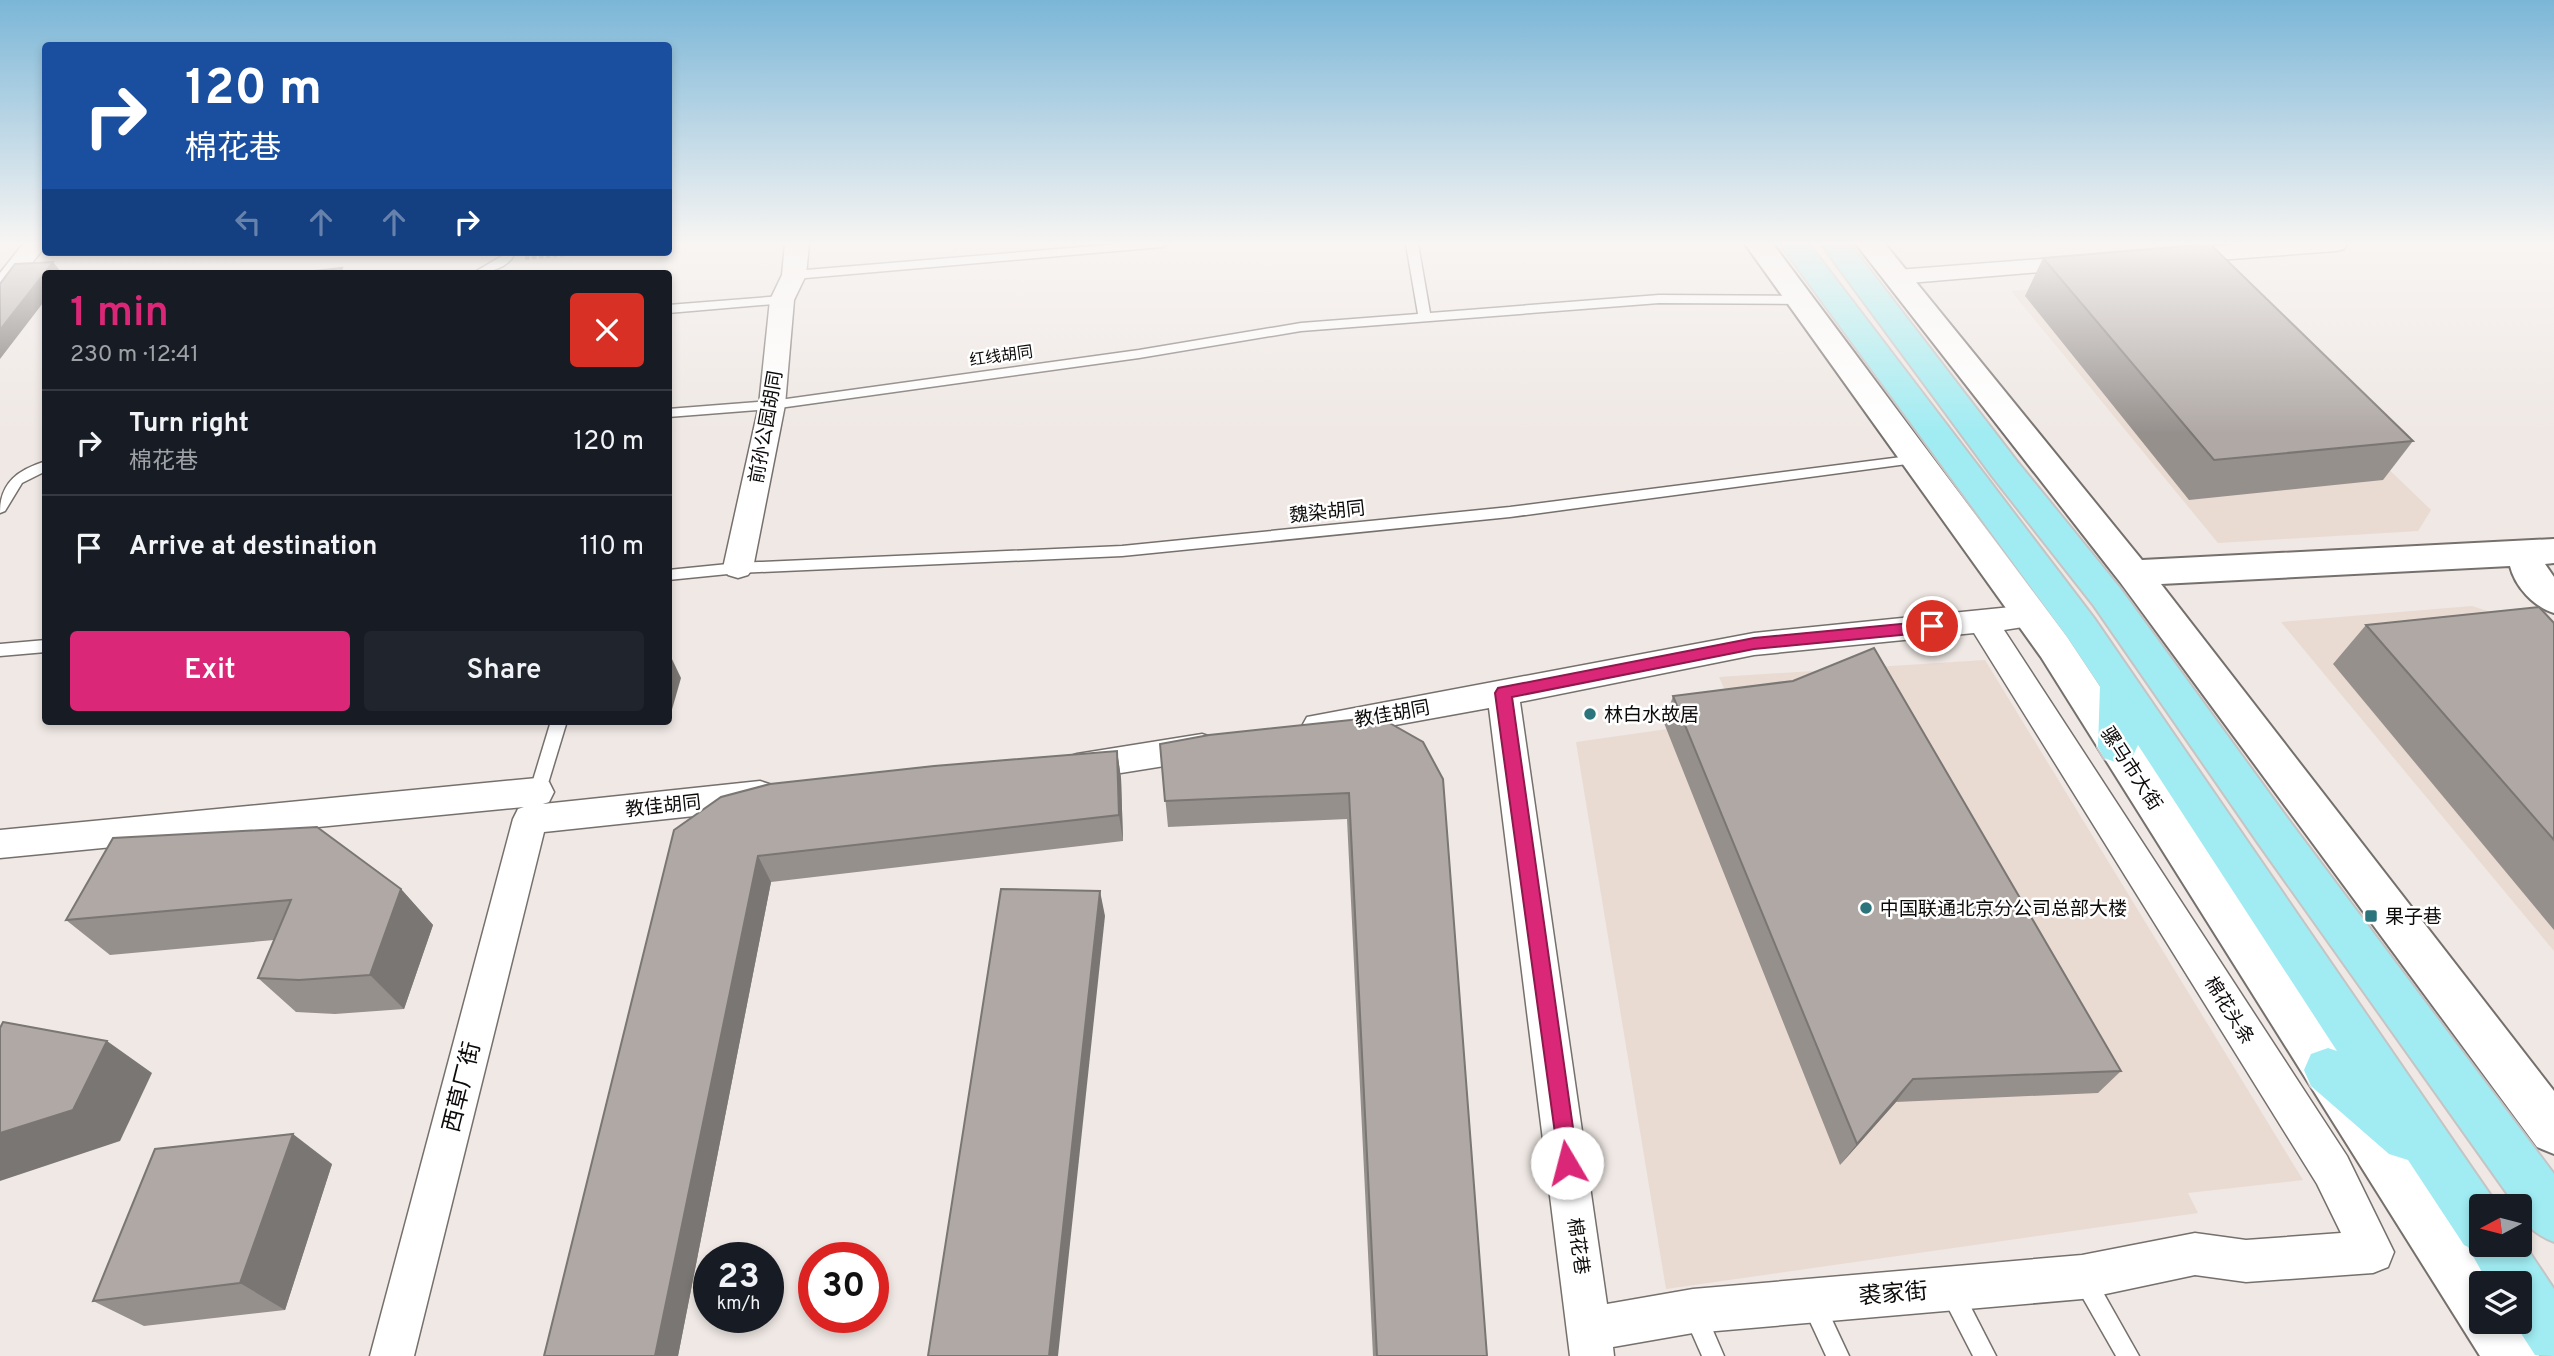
<!DOCTYPE html>
<meta charset="utf-8">
<style>
body{margin:0;font-family:Overpass,"Noto Sans SC",sans-serif;background:#20242c;color:#f1f3f6;height:100vh;display:flex;flex-direction:column;font-size:26px;white-space:nowrap}
*{box-sizing:border-box;margin:0}
p{font-size:23px;color:#9ea1a6}
.icon{flex:none;width:38px;height:38px;fill:none;stroke:currentColor;stroke-width:2;stroke-linecap:round;stroke-linejoin:round}
.map{position:relative;flex:1;overflow:hidden}
.sheet{position:absolute;left:42px;top:270px;width:630px;height:455px;display:flex;flex-direction:column;background:#171b24;border-radius:7px;box-shadow:0 4px 10px #0003}
.sheet>*{flex:none}
.banner{position:absolute;left:42px;top:42px;width:630px;height:214px;border-radius:7px;box-shadow:0 4px 10px #0003;background:#1a4fa0;color:#fff;overflow:hidden}
.needle{width:46px;rotate:263deg}
.buttons{position:absolute;left:2469px;top:1194px;display:grid;gap:14px}
.buttons a{display:grid;place-items:center;width:63px;height:63px;border-radius:7px;background:#171b24;box-shadow:0 4px 10px #0003;font-size:35px}
.speed{position:absolute;left:693px;top:1242px;display:flex;gap:14px;font-size:35px;font-weight:700;text-align:center}
.speed>*{display:grid;place-content:center;width:91px;height:91px;border-radius:50%;background:#171b24;box-shadow:0 4px 10px #0003;line-height:1}
.speed small{font-size:18px;font-weight:400}
.speed .limit{border:10px solid #d22;background:#fff;color:#111}
.pin{position:absolute;display:grid;place-items:center;width:60px;height:60px;color:#fff;margin:-30px;border:4px solid #fff;border-radius:50%;box-shadow:0 2px 7px #0007}
.me{position:absolute;width:77px;margin:-38px;rotate:352deg;stroke-linejoin:round;filter:drop-shadow(0 0 5px #0008)}
.turn{display:flex;align-items:center;gap:24px;height:147px;padding:0 28px;font-size:32px}
.turn .icon{width:91px;height:91px;stroke-width:2.5}
.turn b{display:block;font-size:49px;line-height:60px}
.lanes{display:flex;align-items:center;height:66px;padding:0 28px;background:#0003;justify-content:center;gap:35px;direction:ltr}
.lanes .off{opacity:.35}
.round{display:grid;place-items:center;flex:none;width:74px;height:74px;border-radius:7px;background:#20242c}
.summary{display:flex;align-items:center;justify-content:space-between;height:119px;padding:0 28px}
h1{font-size:42px;font-weight:600;line-height:52px;color:#db2777}
.primary-button{display:flex;gap:14px;margin-top:auto;padding:14px 28px}
.primary-button a{flex:1;height:80px;border-radius:7px;background:#db2777;color:#fff;font-size:28px;font-weight:600;line-height:80px;text-align:center}
.primary-button a+a{background:#20242c;color:#f1f3f6}
ul{padding:0;list-style:none}
li{display:flex;align-items:center;gap:21px;height:105px;padding:0 28px;border-top:2px solid #363941}
li div{flex:1}
li b{display:block;font-size:26px}
li em{font-style:normal}
.map>svg:first-child{display:block}
.built{fill:#e9dbd2}
.lines{fill:none;stroke-linecap:round;stroke-linejoin:round}
.lane-casing{stroke:#76706d;stroke-width:3}
.street-casing{stroke:#76706d;stroke-width:3}
.secondary-casing{stroke:#76706d;stroke-width:4}
.primary-casing{stroke:#c5c4c4;stroke-width:4}
.path{stroke:#837e7b;stroke-width:3.5;stroke-dasharray:4.5 2.5;stroke-linecap:butt}
.lane{fill:#fff;fill-rule:evenodd}
.street{fill:#fff;fill-rule:evenodd}
.secondary{fill:#fff;fill-rule:evenodd}
.primary{fill:#a0ecf2;fill-rule:evenodd}
.wall{fill:#96908d}
.shaded-wall{fill:#7a7673}
.building{fill:#afa8a4;stroke:#7a7673;stroke-width:2}
.route{fill:#db2777;stroke:#8e194d;stroke-width:2}
.poi-dot{fill:#2b747b;stroke:#fff;stroke-width:2.5}
.labels{text-anchor:middle;stroke-width:5;stroke-linejoin:round;paint-order:stroke}
.far-street-label{font-size:16px;fill:#0d0b0a;stroke:#fff}
.street-label{font-size:19px;fill:#0d0b0a;stroke:#fff}
.poi-label{font-size:19px;fill:#0d0b0a;stroke:#fff;text-anchor:start}
.near-street-label{font-size:23px;fill:#0d0b0a;stroke:#fff}
</style>
<div class="map">
<svg width="2554" height="1356" viewBox="0 0 2554 1356">
<rect width="100%" height="100%" fill="#efe8e4"/>
<g class="built">
<polygon points="2187,275 2431,510 2418,531 2218,543 2011,291"/>
<polygon points="2472,606 2554,633 2554,951 2281,622"/>
<polygon points="1985,660 2303,1180 2188,1193 2198,1213 1666,1289 1576,742 1738,719 1719,677"/>
</g>
<g class="lines">
<defs>
<g id="lane">
<polygon points="1120,244 1168,244 1162,247 794,279 788,275 794,271"/>
<polygon points="1406,244 1418,244 1430,313 1659,295 1799,296 1805,300 1799,304 1659,303 1301,331 1139,358 772,409 668,417 668,409 772,401 1139,350 1301,323 1418,314"/>
<path d="M503,252H515C510,268 488,273 473,273L502,256Z"/>
<polygon points="782,296 786,297 786,303 668,313 668,305"/>
<polygon points="1917,455 1922,456 1924,459 1922,462 1510,517 1122,556 738,573 668,580 668,570 738,563 1122,546 1510,507"/>
<path d="M46,461V471L22,483L5,511L0,513C0,482 18,470 46,461Z"/>
<polygon points="46,640 46,652 0,656 0,644"/>
<polygon points="551,721 567,721 543,800 541,805 535,807 529,805 527,800"/>
<polygon points="2083,1268 2091,1271 2139,1356 2116,1356 2072,1279 2075,1271"/>
<polygon points="1950,1279 1958,1282 1996,1356 1973,1356 1939,1290 1942,1282"/>
<polygon points="1812,1291 1820,1294 1849,1356 1826,1356 1801,1302 1804,1294"/>
<polygon points="1694,1302 1702,1305 1724,1356 1702,1356 1683,1313 1686,1305"/>
</g>
<g id="street">
<polygon points="23,244 46,245 8,294 0,296 0,273"/>
<polygon points="785,244 809,244 806,275 794,300 785,405 753,568 748,575 738,578 728,575 723,568 759,405 770,300 782,275"/>
<polygon points="2243,244 2347,244 2344,249 2336,251 2178,263 2170,261 2166,256 2170,251 2178,249"/>
<polygon points="2081,256 2089,258 2093,263 2089,268 1897,284 1889,282 1885,277 1889,272 1897,270"/>
<path d="M2031,605L2042,608L2046,616L2042,624L2004,630L2347,1156L2394,1252L2388,1267L2373,1273L2246,1282L2195,1275L2082,1299L1693,1333L1613,1347L1614,1356H1570L1489,708L1318,739L1307,735L1302,726L1307,717L1754,633ZM1974,633L2317,1184L2341,1233L2246,1240L2195,1233L2082,1255L1693,1289L1607,1304L1520,702L1754,655Z"/>
<polygon points="1202,734 1214,738 1218,747 1214,756 1202,760 1077,780 1065,776 1060,767 1065,758 1077,754"/>
<polygon points="537,778 549,782 554,792 549,802 543,804 760,781 772,785 777,795 772,805 760,809 544,832 414,1356 370,1356 513,819 518,809 524,807 0,858 0,830"/>
</g>
<g id="secondary">
<polygon points="1745,244 1773,244 2067,637 2496,1283 2482,1283 2482,1321 2520,1320 2539,1356 2480,1356 2041,657"/>
<path d="M1856,244H1885L2142,560L2554,539V563L2545,564L2554,577V613C2534,607 2515,587 2510,566L2161,584L2554,1091V1154L2537,1147L2120,582Z"/>
</g>
<g id="primary">
<polygon points="1780,244 1809,244 2094,618 2498,1206 2482,1206 2482,1244 2520,1244 2520,1238 2554,1289 2554,1356 2535,1355 2513,1321 2520,1321 2520,1283 2488,1283 2468,1247 2464,1245 2408,1160 2389,1154 2311,1086 2304,1070 2311,1054 2328,1048 2337,1051 2138,745 2132,758 2118,763 2104,758 2098,747 2100,686 2068,638"/>
<path d="M1821,244H1850L2016,460L2120,588L2288,819L2554,1174V1242C2539,1236 2520,1224 2520,1206H2516L2258,843L2094,606L1992,476Z"/>
</g>
</defs>
<use href="#lane" class="lane-casing"/>
<use href="#street" class="street-casing"/>
<use href="#secondary" class="secondary-casing"/>
<use href="#primary" class="primary-casing"/>
<polyline class="path" points="525,258 598,252"/>
<use href="#lane" class="lane"/>
<use href="#street" class="street"/>
<use href="#secondary" class="secondary"/>
<use href="#primary" class="primary"/>
</g>
<g class="wall">
<polygon points="2043,258 2413,441 2383,480 2189,500 2025,296"/>
<polygon points="2554,623 2554,930 2333,664 2366,625"/>
<polygon points="1673,696 2121,1071 2098,1093 1896,1102 1840,1165 1664,723"/>
<polygon points="1379,717 1487,1356 1373,1356 1347,819 1168,827 1160,744"/>
<polygon points="566,721 653,721 569,725"/>
<polygon points="1117,751 1121,778 1123,841 771,882 678,1356 544,1356 674,830"/>
<polygon points="401,889 433,925 404,1009 335,1014 296,1012 258,978 274,940 110,955 66,920"/>
<polygon points="332,1164 285,1310 144,1326 93,1301"/>
</g>
<g class="shaded-wall">
<polygon points="53,262 62,273 46,273 46,299 0,359 0,330"/>
<polygon points="671,657 681,678 669,720 668,664"/>
<polygon points="1117,751 1121,778 1123,841 1119,815"/>
<polygon points="758,856 771,882 678,1356 655,1356"/>
<polygon points="401,889 433,925 404,1009 370,975"/>
<polygon points="1100,891 1105,916 1058,1356 1049,1356"/>
<polygon points="107,1041 152,1073 120,1141 0,1181 0,1133"/>
<polygon points="1913,1079 1896,1102 1840,1165 1857,1144"/>
<polygon points="293,1134 332,1164 285,1310 240,1283"/>
</g>
<g class="building">
<polygon points="2210,244 2413,441 2214,460 2043,258"/>
<polygon points="53,262 0,330 0,284 15,264"/>
<polygon points="342,268 340,273 295,273"/>
<polygon points="2539,607 2554,623 2554,840 2366,625"/>
<polygon points="1874,648 2121,1071 1913,1079 1857,1144 1673,696 1793,681"/>
<polygon points="1379,717 1423,742 1443,779 1487,1356 1377,1356 1349,793 1165,801 1160,744 1209,735"/>
<polygon points="1117,751 1119,815 758,856 655,1356 544,1356 674,830 721,797 770,784 934,766"/>
<polygon points="317,827 401,889 370,975 299,980 258,978 291,900 66,920 113,838"/>
<polygon points="1001,889 1100,891 1049,1356 928,1356"/>
<polygon points="3,1022 107,1041 73,1110 0,1133 0,1028"/>
<polygon points="293,1134 240,1283 93,1301 155,1149"/>
</g>
<linearGradient id="sky" x2="0" y2="1"><stop stop-color="#7bb6d7"/><stop offset="0.56" stop-color="#f8f5f3"/><stop offset="1" stop-color="#f8f5f3" stop-opacity="0"/></linearGradient>
<rect width="2554" height="434" fill="url(#sky)"/>
<polygon class="route" points="1932,621 1940,626 1932,632 1754,649 1512,697 1578,1163 1575,1170 1567,1173 1560,1170 1495,693 1498,688 1754,638"/>
<g class="poi-dot">
<circle cx="1590" cy="714" r="7"/>
<circle cx="1866" cy="908" r="7"/>
<rect x="2364" y="909" width="14" height="14" rx="3.5"/>
</g>
<g class="labels">
<g class="far-street-label">
<text transform="translate(1001 355) rotate(-8)" y="6">红线胡同</text>
</g>
<g class="street-label">
<text transform="translate(765 427) rotate(-80)" y="7">前孙公园胡同</text>
<text transform="translate(1327 511) rotate(-6)" y="7">魏染胡同</text>
<text transform="translate(1392 713) rotate(-10)" y="7">教佳胡同</text>
<text transform="translate(2132 768) rotate(57)" y="7">骡马市大街</text>
<text transform="translate(663 805) rotate(-6)" y="7">教佳胡同</text>
<text transform="translate(2230 1010) rotate(58)" y="7">棉花头条</text>
<text transform="translate(1579 1246) rotate(82)" y="7">棉花巷</text>
</g>
<g class="poi-label">
<text x="1604" y="721">林白水故居</text>
<text x="1880" y="915">中国联通北京分公司总部大楼</text>
<text x="2385" y="923">果子巷</text>
</g>
<g class="near-street-label">
<text transform="translate(461 1087) rotate(-76)" y="8">西草厂街</text>
<text transform="translate(1893 1293) rotate(-5)" y="8">裘家街</text>
</g>
</g>
</svg>
<div class="buttons">
<a><svg class="needle" viewBox="-14 -14 28 28"><path d="M0-13l5 13h-10z" fill="#e53935"/><path d="M0 13l5-13h-10z" fill="#9ea1a6"/></svg></a>
<a><svg class="icon" aria-label="layers" viewBox="0 0 24 24"><path d="M12 4l9 5-9 5-9-5zM3 14l9 5 9-5"/></svg></a>
</div>
<div class="speed"><div>23<small>km/h</small></div><div class="limit">30</div></div>
<div class="pin" style="left:1932px;top:626px;background:#d93025"><svg class="icon" aria-label="arrive" viewBox="0 0 24 24"><path d="M6 21V4h12l-3 4 3 4H6"/></svg></div>
<svg class="me" style="left:1567px;top:1163px" viewBox="-20 -20 40 40"><circle r="19" fill="#fff"/><path d="M0-13L10 11 0 6-10 11z" fill="#db2777"/></svg>
<div class="banner">
<div class="turn"><svg class="icon" aria-label="right" viewBox="0 0 24 24"><path d="M7 20v-9h11M14 6l5 5-5 5"/></svg><div><b>120 m</b>棉花巷</div></div>
<div class="lanes"><svg class="icon off" aria-label="left" viewBox="0 0 24 24"><path d="M17 20v-9H6M10 6l-5 5 5 5"/></svg><svg class="icon off" aria-label="ahead" viewBox="0 0 24 24"><path d="M12 20V5M6 11l6-6 6 6"/></svg><svg class="icon off" aria-label="ahead" viewBox="0 0 24 24"><path d="M12 20V5M6 11l6-6 6 6"/></svg><svg class="icon" aria-label="right" viewBox="0 0 24 24"><path d="M7 20v-9h11M14 6l5 5-5 5"/></svg></div>
</div>
<section class="sheet">
<div class="summary"><div><h1>1 min</h1><p>230 m · 12:41</p></div><a class="round" style="background:#d93025;color:#fff"><svg class="icon" aria-label="close" viewBox="0 0 24 24"><path d="M6 6l12 12M18 6L6 18"/></svg></a></div>
<ul>
<li><svg class="icon" aria-label="right" viewBox="0 0 24 24"><path d="M7 20v-9h11M14 6l5 5-5 5"/></svg><div><b>Turn right</b><p>棉花巷</p></div><em>120 m</em></li>
<li><svg class="icon" aria-label="arrive" viewBox="0 0 24 24"><path d="M6 21V4h12l-3 4 3 4H6"/></svg><div><b>Arrive at destination</b></div><em>110 m</em></li>
</ul>
<div class="primary-button"><a>Exit</a><a>Share</a></div>
</section>
</div>
